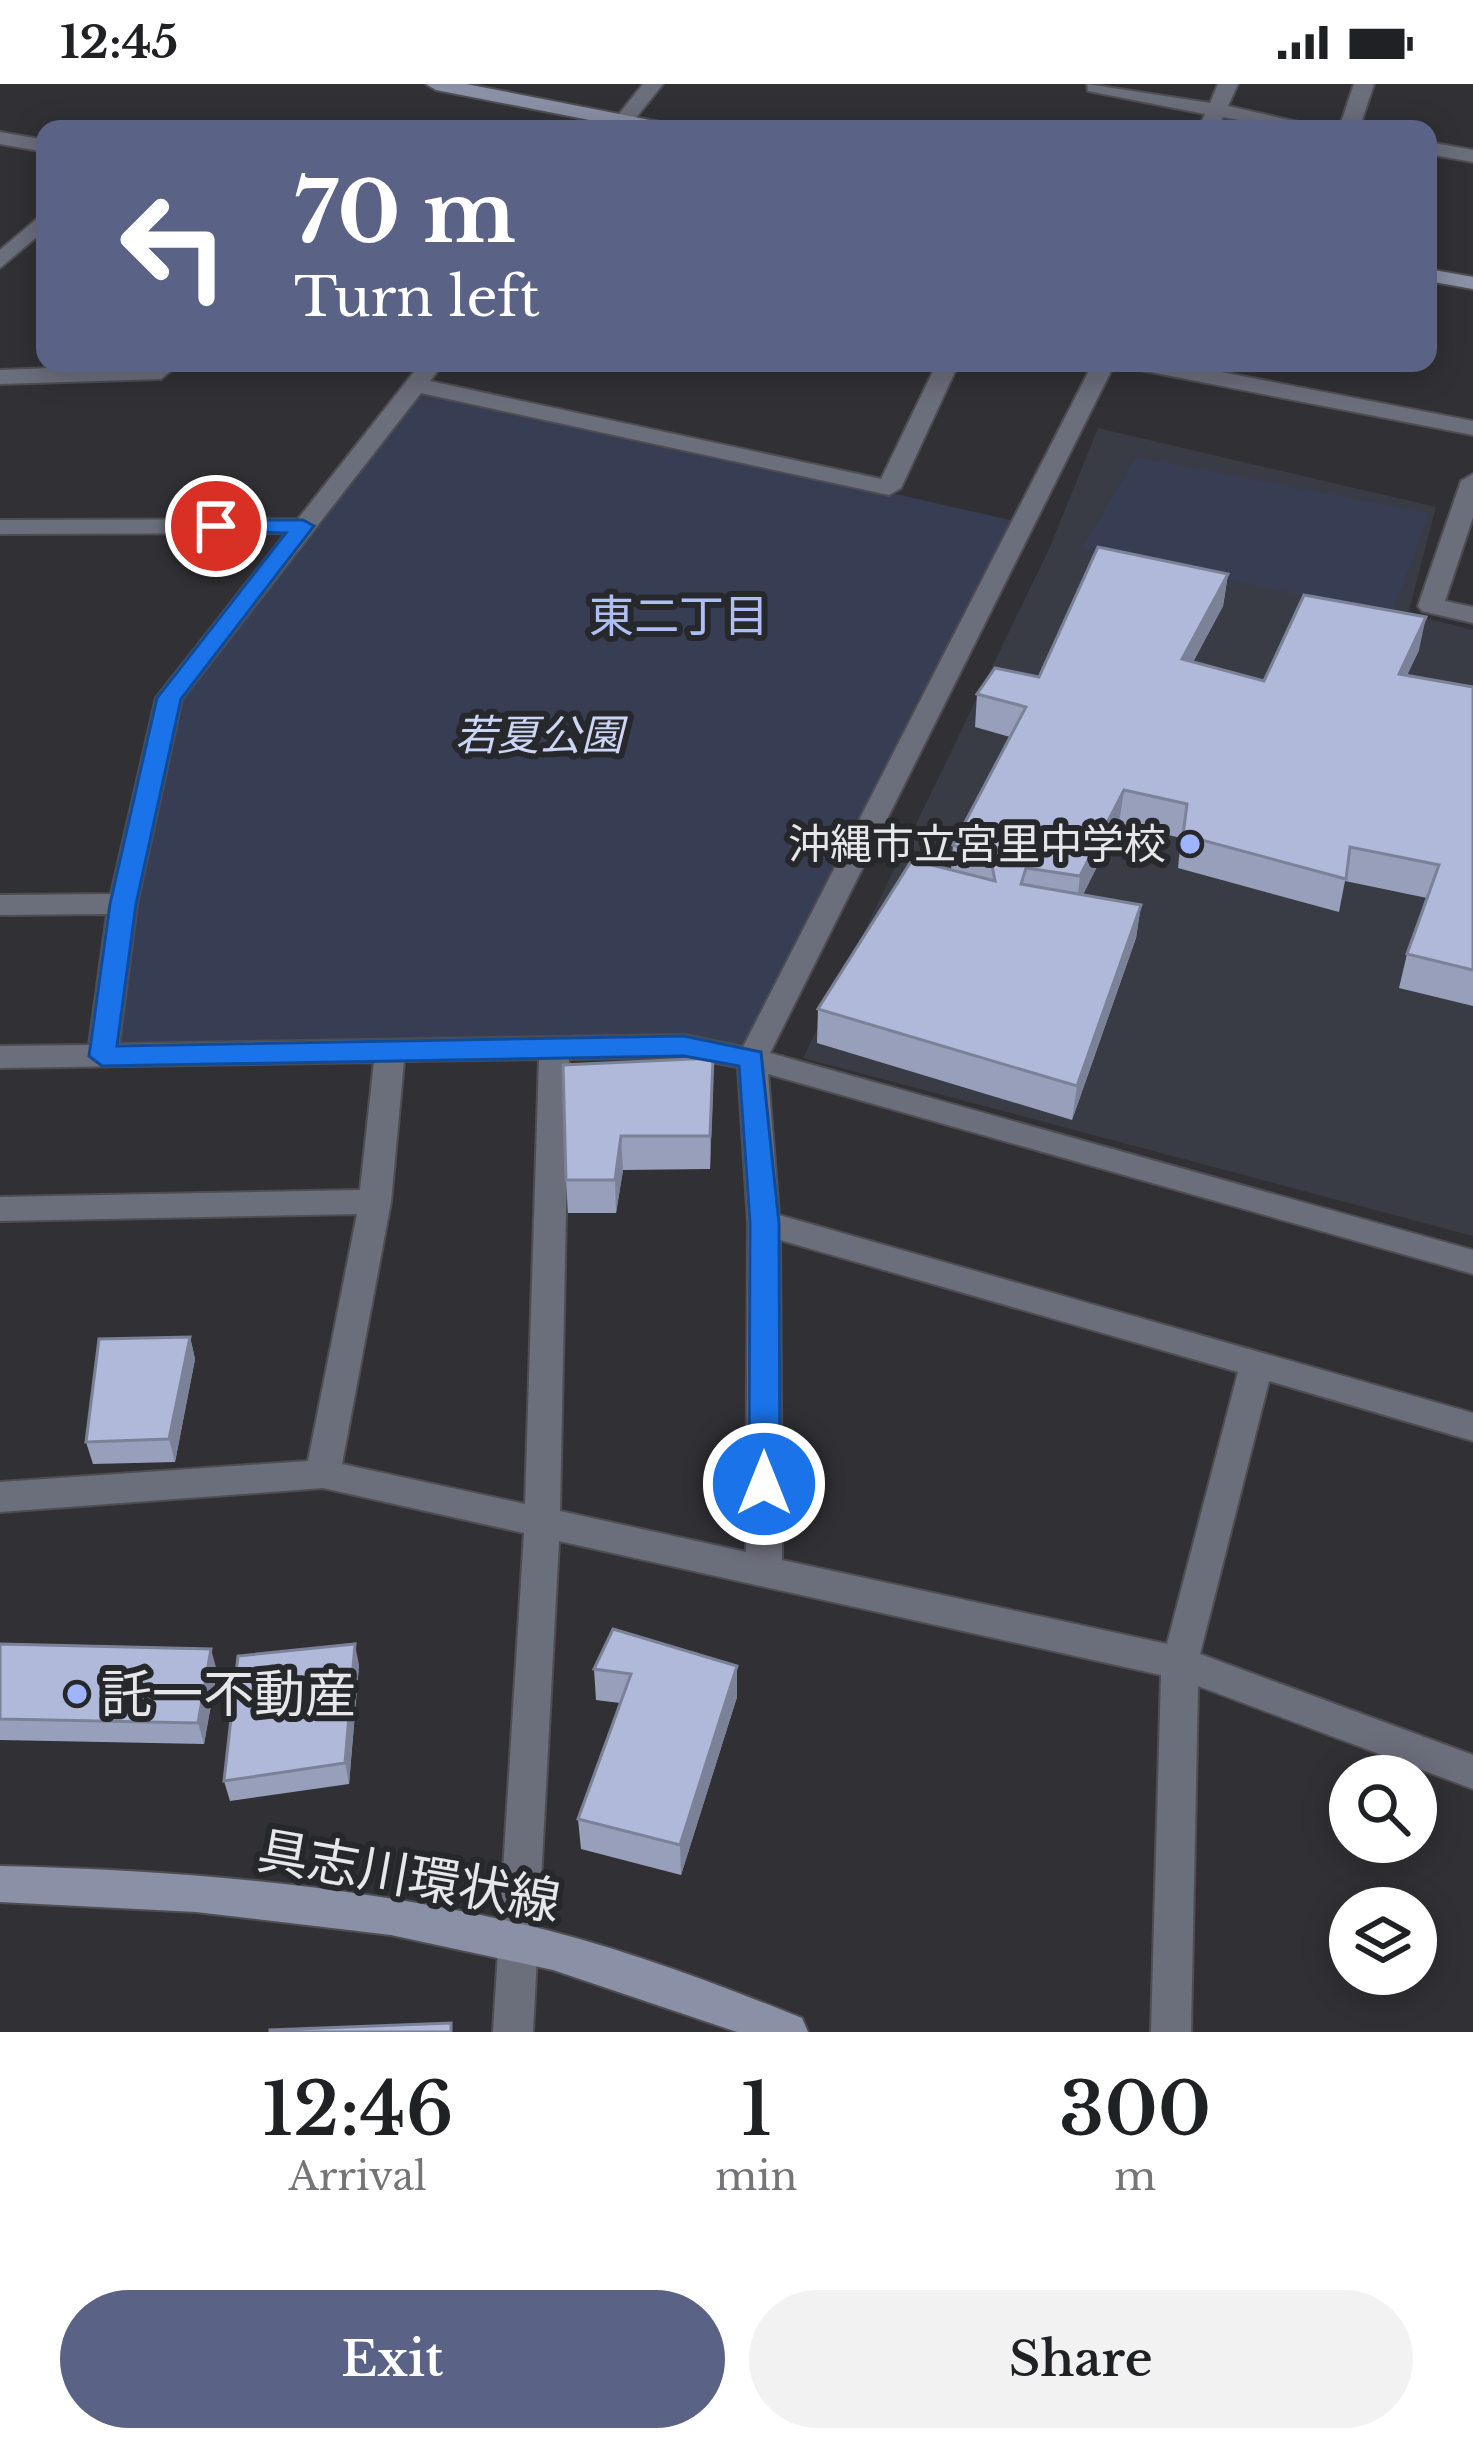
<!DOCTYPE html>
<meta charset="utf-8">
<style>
body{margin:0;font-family:"Libre Baskerville","Noto Sans JP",serif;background:#f2f2f2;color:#202124;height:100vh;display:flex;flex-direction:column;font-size:45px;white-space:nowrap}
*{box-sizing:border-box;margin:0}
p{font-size:39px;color:#757577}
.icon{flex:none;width:66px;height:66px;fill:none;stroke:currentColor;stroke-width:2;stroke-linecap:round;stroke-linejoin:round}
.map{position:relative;height:1948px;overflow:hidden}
.panel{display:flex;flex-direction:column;background:#fff;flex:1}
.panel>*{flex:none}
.banner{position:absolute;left:36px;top:36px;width:1401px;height:252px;border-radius:24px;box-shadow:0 6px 30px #0003;background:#5a6386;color:#fff;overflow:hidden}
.fabs{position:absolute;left:1329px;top:1671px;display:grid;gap:24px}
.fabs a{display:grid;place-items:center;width:108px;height:108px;border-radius:50%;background:#fff;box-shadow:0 6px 30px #0003;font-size:60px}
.pin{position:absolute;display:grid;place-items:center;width:102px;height:102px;color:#fff;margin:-51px;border:6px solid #fff;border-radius:50%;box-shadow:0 3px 12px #0007}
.me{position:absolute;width:132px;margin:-66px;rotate:0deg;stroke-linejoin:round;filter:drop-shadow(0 0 9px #0008)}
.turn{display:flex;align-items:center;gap:42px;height:252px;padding:0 60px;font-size:54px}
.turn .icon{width:156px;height:156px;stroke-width:2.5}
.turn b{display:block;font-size:84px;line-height:102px}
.eta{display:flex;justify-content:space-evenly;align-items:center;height:204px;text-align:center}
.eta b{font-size:72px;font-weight:600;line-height:84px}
.action{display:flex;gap:24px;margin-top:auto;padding:24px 60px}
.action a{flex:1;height:138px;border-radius:72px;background:#5a6386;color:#fff;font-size:48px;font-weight:600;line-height:138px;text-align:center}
.action a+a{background:#f2f2f2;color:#202124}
.status{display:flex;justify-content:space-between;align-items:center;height:84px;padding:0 60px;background:#fff;direction:ltr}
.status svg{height:33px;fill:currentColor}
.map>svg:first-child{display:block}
.built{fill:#393c44}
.green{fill:#373d52}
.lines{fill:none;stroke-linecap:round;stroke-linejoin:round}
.street-casing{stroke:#4e4e52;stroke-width:4}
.secondary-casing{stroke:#4e4e52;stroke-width:4}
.street{fill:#6b6e7b;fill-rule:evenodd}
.secondary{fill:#8a90a5;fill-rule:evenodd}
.wall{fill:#979fbb}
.shaded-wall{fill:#7b8298}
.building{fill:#b0b9d9;stroke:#7b8298;stroke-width:3}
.route{fill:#1a73e8;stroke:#114b97;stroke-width:3}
.poi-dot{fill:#a0b3fd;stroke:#27282b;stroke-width:4.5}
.labels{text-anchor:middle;stroke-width:12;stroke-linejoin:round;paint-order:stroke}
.park-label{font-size:42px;font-style:italic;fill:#ccd5f5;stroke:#27282b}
.poi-label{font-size:42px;fill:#e7e7e9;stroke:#27282b;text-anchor:end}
.neighbourhood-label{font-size:45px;fill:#afbef5;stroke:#27282b}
.near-poi-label{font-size:51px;fill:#e7e7e9;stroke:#27282b;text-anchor:start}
.near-street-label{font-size:51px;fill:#e7e7e9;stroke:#27282b}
</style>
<div class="status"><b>12:45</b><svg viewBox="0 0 49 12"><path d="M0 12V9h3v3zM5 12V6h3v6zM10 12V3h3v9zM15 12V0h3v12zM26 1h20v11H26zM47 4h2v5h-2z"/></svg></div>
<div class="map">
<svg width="1473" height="1948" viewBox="0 0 1473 1948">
<rect width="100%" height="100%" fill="#313135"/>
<polygon class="built" points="1098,344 1436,423 1408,530 1473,546 1473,1152 803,974 1050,463"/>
<g class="green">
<polygon points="417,301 1023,439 752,975 684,962 102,972 169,614"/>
<polygon points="1136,373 1429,429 1392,531 1082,464"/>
</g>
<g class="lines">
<defs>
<g id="street">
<polygon points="643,0 663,0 627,45 607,45"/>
<polygon points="1087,0 1210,19 1218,0 1238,0 1228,22 1328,45 1286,45 1223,33 1218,45 1198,45 1205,30 1088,7"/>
<polygon points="1354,0 1374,0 1359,45 1339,45"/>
<polygon points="0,48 45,56 45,68 0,60"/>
<polygon points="1428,58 1473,66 1473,78 1428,70"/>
<polygon points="45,128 45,146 0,184 0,166"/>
<polygon points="180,279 161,295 0,300 0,286"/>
<path d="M421,279H444L430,297L881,395L937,279H959L901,404L889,411L421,309L182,615L137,820L119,960L684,951L743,963L1093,279H1115L770,969L1473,1166V1190L768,990L779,1131L1473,1329V1357L1269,1297L1200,1570L1473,1671V1705L1198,1602L1191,1948H1151L1161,1591L559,1457L533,1948H493L524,1449L323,1404L0,1428V1398L308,1377L357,1130L0,1137V1113L360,1106L374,978L0,984V962L89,961L107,830L0,831V811L111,810L156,614L286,449L0,450V436L298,435ZM684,973L738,983L748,1139L746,1468L560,1427L569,975ZM539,975L525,1420L342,1380L391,1118L404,977ZM780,1156L1238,1288L1167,1560L782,1476Z"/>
<polygon points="1129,279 1175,279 1473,337 1473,351 1140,286"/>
<polygon points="1473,390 1473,433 1445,517 1473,523 1473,539 1422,527 1418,522 1461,397"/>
</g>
<g id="secondary">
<polygon points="426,0 466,0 665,39 675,45 635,45 436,6"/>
<polygon points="1428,185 1473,193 1473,205 1428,197"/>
<path d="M0,1782C174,1786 347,1800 517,1839C614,1861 710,1897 802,1934L808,1948H737L553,1886L391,1851L196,1828L0,1818Z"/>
</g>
</defs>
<use href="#street" class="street-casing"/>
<use href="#secondary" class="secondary-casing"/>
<use href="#street" class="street"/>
<use href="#secondary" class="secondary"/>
</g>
<g class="wall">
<polygon points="1228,490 1223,522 1193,578 1264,597 1419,566 1407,591 1473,603 1473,922 1399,904 1407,870 1427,814 1345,797 1339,828 1178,784 1181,754 1119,739 1083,810 1141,821 1136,854 1072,1036 817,959 818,925 951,786 953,761 1010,653 975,643 977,610 1039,593"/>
<polygon points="713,974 710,1085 623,1086 616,1129 568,1129 566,1096"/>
<polygon points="190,1253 195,1275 175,1378 93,1380 86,1358"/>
<polygon points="613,1545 737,1613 681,1791 581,1765 578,1735 620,1619 596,1616 594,1585"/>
<polygon points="0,1560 217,1587 204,1660 0,1656"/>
<polygon points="359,1581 349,1700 230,1717 224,1697"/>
</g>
<g class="shaded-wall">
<polygon points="1228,490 1223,522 1177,608 1182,575"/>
<polygon points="1426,533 1419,566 1392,623 1399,590"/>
<polygon points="1124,706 1119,739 1076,825 1080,792"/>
<polygon points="1141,821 1136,854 1072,1036 1077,1002"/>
<polygon points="713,974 713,1007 710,1085 710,1052"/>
<polygon points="621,1052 623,1086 616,1129 615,1096"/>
<polygon points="190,1253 195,1275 175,1378 169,1355"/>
<polygon points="355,1560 359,1581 349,1700 345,1679"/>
<polygon points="211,1565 217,1587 204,1660 198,1639"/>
<polygon points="737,1582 737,1613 681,1791 680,1761"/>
</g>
<g class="building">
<polygon points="1098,463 1228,490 1182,575 1264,597 1304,511 1426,533 1399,590 1473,603 1473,886 1407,870 1439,781 1350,763 1346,795 1183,751 1187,720 1124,706 1080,792 1026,784 1021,800 1141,821 1077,1002 818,925 912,776 995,797 991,776 953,761 1026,623 977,610 995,584 1039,593"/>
<polygon points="713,974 710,1052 621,1052 615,1096 566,1096 563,981"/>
<polygon points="190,1253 169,1355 86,1358 99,1255"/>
<polygon points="613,1545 737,1582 680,1761 578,1735 631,1590 594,1585"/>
<polygon points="0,1560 211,1565 198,1639 0,1635"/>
<polygon points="355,1560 345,1679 224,1697 238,1572"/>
<polygon points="451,1939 451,1948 270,1948 270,1946"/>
</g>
<polygon class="route" points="216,436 303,436 314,442 181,615 136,820 117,962 684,952 761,968 779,1139 780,1400 776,1410 764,1413 753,1410 749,1400 750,1139 739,982 684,972 102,982 89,972 110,820 157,614 286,449 208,447 205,442"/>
<g class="poi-dot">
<circle cx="1190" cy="760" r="12"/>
<circle cx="77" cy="1610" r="12"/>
</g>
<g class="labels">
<g class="park-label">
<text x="539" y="666">若夏公園</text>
</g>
<g class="poi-label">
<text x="1166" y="775">沖縄市立宮里中学校</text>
</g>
<g class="neighbourhood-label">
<text x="679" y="548">東二丁目</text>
</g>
<g class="near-poi-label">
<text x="101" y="1628">託一不動産</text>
</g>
<g class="near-street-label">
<text transform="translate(409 1792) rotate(10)" y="18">具志川環状線</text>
</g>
</g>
</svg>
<div class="fabs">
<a><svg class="icon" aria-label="search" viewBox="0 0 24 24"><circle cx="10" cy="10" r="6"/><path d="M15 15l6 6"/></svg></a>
<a><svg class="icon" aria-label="layers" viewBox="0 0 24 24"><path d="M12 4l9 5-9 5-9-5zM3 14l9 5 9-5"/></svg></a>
</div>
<div class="pin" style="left:216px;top:442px;background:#d93025"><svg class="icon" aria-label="arrive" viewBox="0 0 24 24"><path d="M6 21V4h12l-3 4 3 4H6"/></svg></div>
<svg class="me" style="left:764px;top:1400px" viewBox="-20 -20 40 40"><circle r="17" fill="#1a73e8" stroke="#fff" stroke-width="3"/><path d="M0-11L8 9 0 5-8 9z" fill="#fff"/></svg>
<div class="banner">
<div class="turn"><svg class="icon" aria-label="left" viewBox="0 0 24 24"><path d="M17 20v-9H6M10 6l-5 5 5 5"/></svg><div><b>70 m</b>Turn left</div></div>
</div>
</div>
<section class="panel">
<div class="eta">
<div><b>12:46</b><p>Arrival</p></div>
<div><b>1</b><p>min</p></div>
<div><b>300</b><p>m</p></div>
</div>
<div class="action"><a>Exit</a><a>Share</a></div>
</section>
